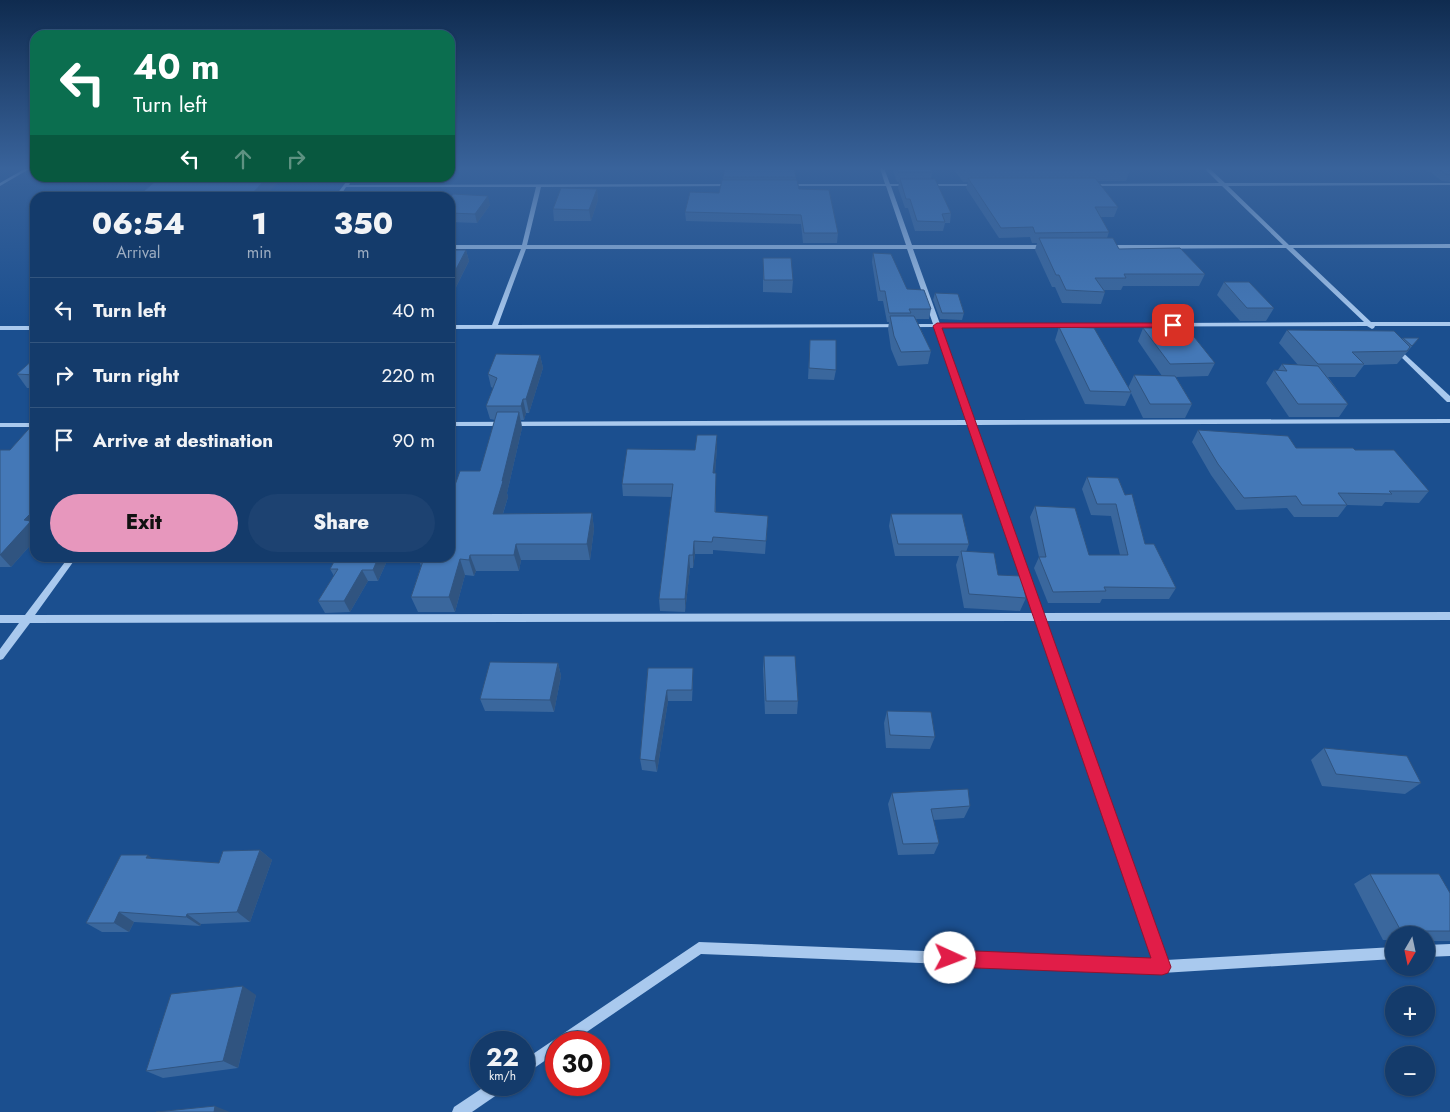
<!DOCTYPE html>
<meta charset="utf-8">
<style>
body{margin:0;font-family:Jost,sans-serif;background:#1d4271;color:#f1f3f6;height:100vh;display:flex;flex-direction:column;font-size:19px;white-space:nowrap}
*{box-sizing:border-box;margin:0}
p{font-size:16px;color:#9dadc1}
.icon{flex:none;width:28px;height:28px;fill:none;stroke:currentColor;stroke-width:2;stroke-linecap:round;stroke-linejoin:round}
.map{position:relative;flex:1;overflow:hidden}
.details{position:absolute;left:30px;top:192px;width:425px;height:370px;display:flex;flex-direction:column;background:#143b6b;border-radius:15px;box-shadow:0 1px 4px #0004,0 0 0 1px #33557e}
.details>*{flex:none}
.guide{position:absolute;left:30px;top:30px;width:425px;height:152px;border-radius:15px;box-shadow:0 1px 4px #0004,0 0 0 1px #33557e;background:#0b6e4f;color:#fff;overflow:hidden}
.needle{width:32px;rotate:189deg}
.controls{position:absolute;left:1385px;top:926px;display:grid;gap:10px}
.controls a{display:grid;place-items:center;width:50px;height:50px;border-radius:50%;background:#143b6b;box-shadow:0 1px 4px #0004,0 0 0 1px #33557e;font-size:25px}
.speed{position:absolute;left:470px;top:1031px;display:flex;gap:10px;font-size:25px;font-weight:700;text-align:center}
.speed>*{display:grid;place-content:center;width:65px;height:65px;border-radius:50%;background:#143b6b;box-shadow:0 1px 4px #0004,0 0 0 1px #33557e;line-height:1}
.speed small{font-size:12px;font-weight:400}
.speed .limit{border:8px solid #d22;background:#fff;color:#111}
.pin{position:absolute;display:grid;place-items:center;width:42px;height:42px;color:#fff;margin:-21px;border-radius:10px;box-shadow:0 2px 8px #0006}
.me{position:absolute;width:55px;margin:-28px;rotate:92deg;stroke-linejoin:round;filter:drop-shadow(0 0 4px #0008)}
.turn{display:flex;align-items:center;gap:18px;height:105px;padding:0 20px;font-size:22px}
.turn .icon{width:65px;height:65px;stroke-width:2.5}
.turn b{display:block;font-size:35px;line-height:42px}
.lanes{display:flex;align-items:center;height:48px;padding:0 20px;background:#0003;justify-content:center;gap:25px;direction:ltr}
.lanes .off{opacity:.35}
.eta{display:flex;justify-content:space-evenly;align-items:center;height:85px;text-align:center}
.eta b{font-size:30px;font-weight:800;line-height:35px}
.button{display:flex;gap:10px;margin-top:auto;padding:10px 20px}
.button a{flex:1;height:58px;border-radius:30px;background:#e797bd;color:#111;font-size:20px;font-weight:800;line-height:58px;text-align:center}
.button a+a{background:#1d4271;color:#f1f3f6}
ul{padding:0;list-style:none}
li{display:flex;align-items:center;gap:15px;height:65px;padding:0 20px;border-top:1px solid #33557e}
li div{flex:1}
li b{display:block;font-size:19px}
li em{font-style:normal}
.map>svg:first-child{display:block}
.lines{fill:none;stroke-linecap:round;stroke-linejoin:round}
.minor{fill:#a9c9ee;fill-rule:evenodd}
.wall{fill:#3a679d}
.shaded-wall{fill:#305480}
.building{fill:#4478b7;stroke:#305480}
.route{fill:#e11d48;stroke:#92132f}
</style>
<div class="map">
<svg width="1450" height="1112" viewBox="0 0 1450 1112">
<rect width="100%" height="100%" fill="#1b4f8f"/>
<g class="lines">
<g class="minor">
<polygon points="26,168 31,168 0,186 0,183"/>
<path d="M880,168H884L890,184H910L912,185L910,186H891L912,245H1047L1050,247L1047,249H913L940,324L1364,322L1286,248L1108,249L1105,247L1108,245H1283L1222,186H1090L1088,185L1090,184L1219,183L1204,168H1209L1225,183H1450V185L1228,186L1289,245L1450,244V248H1293L1371,322H1450V326H1375L1374,328L1372,329L1367,326L941,327L974,420L1450,419V423L976,425L1043,613L1450,612V620L1045,621L1166,960L1394,947V959L1162,973L701,954L572,1042H556V1053L524,1075V1060L699,942L1153,960L1036,621L30,623L3,659L0,660V649L19,623H0V615H25L68,558H76L35,615L1033,613L968,425L450,426V422L967,420L935,327L450,329V325H492L521,249H450V245H522L536,187H346L339,198H334L349,178H353L349,185L732,184H734V186L541,187L527,245H906L886,186H788L786,185L788,184H885ZM526,249H907L933,324L498,325Z"/>
<polygon points="928,184 977,184 979,185 977,186 926,186 926,184"/>
<rect x="0" y="326" width="35" height="4"/>
<polygon points="1396,347 1398,348 1450,396 1450,402 1447,402 1394,350 1393,349"/>
<rect x="0" y="423" width="35" height="4"/>
<polygon points="1450,944 1450,956 1426,957 1426,945"/>
<polygon points="487,1085 506,1085 504,1090 472,1112 452,1112 454,1107"/>
</g>
</g>
<g class="wall">
<polygon points="892,168 931,168 932,172 931,179 951,213 950,223 945,223 943,231 915,231 908,208 905,208 898,188 899,182 897,182"/>
<polygon points="953,168 1137,168 1137,169 1129,170 1130,170 1126,181 1097,181 1118,207 1114,217 1100,217 1109,232 1107,238 1119,249 1205,274 1199,286 1123,286 1121,290 1104,290 1105,292 1101,304 1062,303 1055,287 1052,287 1035,250 1037,243 1032,243 1030,237 999,238 966,188 968,182 963,182"/>
<polygon points="1425,168 1450,168 1450,182 1442,181"/>
<polygon points="723,177 796,177 796,180 799,189 838,233 837,243 803,243 801,224 686,221 685,212 719,193 723,180"/>
<polygon points="597,189 598,200 591,221 554,221 553,209"/>
<polygon points="450,198 490,205 477,223 450,222"/>
<polygon points="450,250 466,250 469,261 456,287 450,287"/>
<polygon points="873,253 907,289 931,309 929,319 916,319 931,351 928,364 898,366 891,349 888,329 889,322 887,322 883,301 878,301 872,262"/>
<polygon points="763,258 793,280 792,293 763,292"/>
<polygon points="1224,282 1274,308 1266,321 1240,321 1217,295"/>
<polygon points="935,293 964,313 962,320 940,319 933,300"/>
<polygon points="1059,327 1128,388 1134,375 1162,376 1138,341 1143,328 1215,363 1208,376 1176,377 1192,404 1185,418 1143,418 1131,393 1125,406 1085,404 1055,340"/>
<polygon points="1287,330 1402,339 1403,338 1419,338 1397,364 1364,365 1355,377 1328,377 1348,404 1339,417 1289,417 1266,383 1274,370 1278,370 1282,364 1298,365 1279,343"/>
<polygon points="810,340 836,370 834,380 808,379"/>
<polygon points="540,355 543,368 529,413 526,413 524,420 521,420 522,428 507,493 508,497 503,514 592,513 594,529 590,560 521,560 519,571 476,571 474,576 465,575 455,612 418,612 411,597 421,566 418,558 450,558 480,471 495,420 490,419 486,406 493,388 491,387 488,374"/>
<polygon points="35,358 35,388 27,388 17,374"/>
<polygon points="35,422 35,540 11,567 0,567 0,450 10,450"/>
<polygon points="1198,430 1296,448 1355,450 1429,491 1419,503 1385,502 1382,506 1347,505 1338,517 1294,517 1287,508 1236,510 1211,475 1192,442"/>
<polygon points="717,435 717,448 715,473 716,473 716,513 768,516 765,554 713,550 713,554 695,554 693,568 690,568 685,612 660,611 659,599 672,497 623,496 622,484 695,450"/>
<polygon points="1087,477 1118,478 1145,544 1176,588 1169,599 1102,599 1100,603 1048,603 1034,568 1039,557 1030,517 1035,506 1089,555 1120,555 1111,516 1091,515 1082,489"/>
<polygon points="891,514 969,544 966,552 998,575 1026,598 1020,611 964,608 956,565 959,556 895,556 889,526"/>
<polygon points="387,561 378,581 368,581 350,612 325,613 318,601 334,576 330,569"/>
<polygon points="764,656 798,701 797,714 765,714 763,669"/>
<polygon points="558,663 561,676 554,712 485,711 480,699"/>
<polygon points="648,668 693,668 693,679 692,701 668,701 657,772 642,770 640,759"/>
<polygon points="887,711 935,737 930,749 886,748 884,723"/>
<polygon points="1324,748 1421,783 1405,794 1322,786 1311,760"/>
<polygon points="892,793 970,806 964,818 933,820 939,843 934,854 898,855 888,804"/>
<polygon points="260,850 272,860 250,922 201,924 200,926 134,922 129,932 102,932 86,923 153,859 219,863"/>
<polygon points="1370,874 1450,893 1450,941 1426,941 1426,935 1394,935 1394,940 1383,940 1354,884"/>
<polygon points="256,995 238,1068 163,1078 146,1071"/>
</g>
<g class="shaded-wall">
<polygon points="267,178 282,178 264,198 248,198"/>
<polygon points="597,189 598,200 591,221 589,210"/>
<polygon points="488,196 490,205 477,223 475,214"/>
<polygon points="466,250 469,261 456,287 453,275"/>
<polygon points="540,355 543,368 529,413 526,399"/>
<polygon points="523,399 526,413 524,420 521,406"/>
<polygon points="519,412 522,428 507,493 508,497 498,529 493,514"/>
<polygon points="717,435 717,448 714,486 713,473"/>
<polygon points="35,509 35,540 11,567 0,555 24,520"/>
<polygon points="592,513 594,529 590,560 587,544"/>
<polygon points="694,541 695,554 693,568 693,555"/>
<polygon points="516,544 521,560 519,571 514,555"/>
<polygon points="470,555 476,571 474,576 469,560"/>
<polygon points="689,555 690,568 685,612 685,599"/>
<polygon points="378,558 385,558 387,561 378,581 373,570"/>
<polygon points="460,559 465,575 455,612 449,597"/>
<polygon points="362,570 368,581 350,612 344,601"/>
<polygon points="558,663 561,676 554,712 550,700"/>
<polygon points="667,690 668,701 657,772 655,761"/>
<polygon points="260,850 272,860 250,922 237,912"/>
<polygon points="148,855 162,866 146,858"/>
<polygon points="119,912 134,922 129,932 114,923"/>
<polygon points="187,914 201,924 200,926 186,917"/>
<polygon points="243,986 256,995 238,1068 223,1061"/>
<polygon points="215,1106 230,1112 214,1112"/>
</g>
<g class="building">
<polygon points="725,168 794,168 796,177 723,177"/>
<polygon points="897,168 931,168 932,172 898,172"/>
<polygon points="962,168 1128,168 1130,170 965,171"/>
<polygon points="1437,168 1450,168 1450,175 1446,174"/>
<polygon points="159,178 267,178 248,198 136,198"/>
<polygon points="968,178 1095,178 1118,207 1095,207 1109,232 1035,233 1033,227 1001,228"/>
<polygon points="900,179 935,179 951,213 942,214 945,222 917,221 910,199 906,199"/>
<polygon points="722,180 797,180 799,189 829,190 838,233 804,233 801,215 685,212 690,192 719,193"/>
<polygon points="561,188 597,189 589,210 553,209"/>
<polygon points="453,194 488,196 475,214 450,213 450,198"/>
<polygon points="1039,238 1113,238 1119,249 1180,248 1205,274 1124,274 1126,278 1095,278 1105,292 1066,290 1059,275 1056,275"/>
<polygon points="450,250 466,250 453,275 450,275"/>
<polygon points="873,253 891,254 907,289 924,290 931,309 909,309 911,313 889,313 885,291 880,291"/>
<polygon points="763,258 791,258 793,280 764,280"/>
<polygon points="1224,282 1249,282 1274,308 1247,308"/>
<polygon points="935,293 958,294 964,313 942,313"/>
<polygon points="890,316 914,316 931,351 901,352 894,336"/>
<polygon points="1059,327 1094,328 1131,392 1090,391"/>
<polygon points="1143,328 1187,328 1215,363 1170,364"/>
<polygon points="1287,330 1394,331 1410,347 1407,351 1352,352 1364,364 1318,364"/>
<polygon points="1403,338 1419,338 1412,346"/>
<polygon points="810,340 836,340 836,370 809,368"/>
<polygon points="496,354 540,355 526,399 523,399 521,406 486,406 497,378 488,374"/>
<polygon points="35,358 35,375 17,374"/>
<polygon points="1282,364 1318,366 1348,404 1298,404 1274,370 1287,371"/>
<polygon points="1134,375 1175,376 1192,404 1150,404"/>
<polygon points="497,412 519,412 502,481 503,481 493,514 592,513 587,544 516,544 514,555 470,555 469,560 460,559 449,597 411,597 424,558 450,558 450,499 460,471 480,471"/>
<polygon points="35,422 35,509 24,520 31,521 0,555 0,450 10,450"/>
<polygon points="1198,430 1288,436 1296,448 1353,448 1355,450 1394,450 1429,491 1389,491 1392,494 1338,493 1347,505 1302,505 1296,496 1244,498 1218,464"/>
<polygon points="697,435 717,435 713,473 716,473 715,512 768,516 766,541 713,537 712,542 694,541 693,555 689,555 685,599 659,599 673,484 622,484 627,449 695,450"/>
<polygon points="1087,477 1118,478 1125,495 1132,494 1145,544 1154,544 1176,588 1104,587 1106,591 1053,592 1039,557 1046,557 1035,506 1075,508 1089,555 1128,555 1116,504 1097,504"/>
<polygon points="891,514 962,514 969,544 898,544"/>
<polygon points="961,551 994,553 998,575 1021,576 1026,598 969,594"/>
<polygon points="336,558 378,558 373,570 362,570 344,601 318,601 338,569 330,569"/>
<polygon points="764,656 795,656 798,701 766,701"/>
<polygon points="490,662 558,663 550,700 480,699"/>
<polygon points="648,668 693,668 692,690 667,690 655,761 640,759"/>
<polygon points="887,711 931,712 935,737 890,735"/>
<polygon points="1324,748 1407,756 1421,783 1336,774"/>
<polygon points="968,789 970,806 931,809 939,843 903,844 892,793"/>
<polygon points="260,850 237,912 187,914 186,917 119,912 114,923 86,923 121,855 148,855 146,858 219,863 223,851"/>
<polygon points="1370,874 1439,874 1450,893 1450,931 1401,931"/>
<polygon points="243,986 223,1061 146,1071 171,994"/>
<polygon points="215,1106 214,1112 156,1112"/>
</g>
<linearGradient id="sky" x2="0" y2="1"><stop stop-color="#0f2b4f"/><stop offset="0.52" stop-color="#39639b"/><stop offset="1" stop-color="#39639b" stop-opacity="0"/></linearGradient>
<rect width="1450" height="324" fill="url(#sky)"/>
<polygon class="route" points="937,323 1173,323 1177,325 1173,327 942,328 1171,967 1168,973 1162,975 950,967 944,964 941,958 944,952 950,950 1151,958 933,326"/>
</svg>
<div class="controls">
<a><svg class="needle" viewBox="-14 -14 28 28"><path d="M0-13l5 13h-10z" fill="#e53935"/><path d="M0 13l5-13h-10z" fill="#9dadc1"/></svg></a>
<a>+</a>
<a>−</a>
</div>
<div class="speed"><div>22<small>km/h</small></div><div class="limit">30</div></div>
<div class="pin" style="left:1173px;top:325px;background:#d93025"><svg class="icon" aria-label="arrive" viewBox="0 0 24 24"><path d="M6 21V4h12l-3 4 3 4H6"/></svg></div>
<svg class="me" style="left:950px;top:958px" viewBox="-20 -20 40 40"><circle r="19" fill="#fff"/><path d="M0-13L10 11 0 6-10 11z" fill="#e11d48"/></svg>
<div class="guide">
<div class="turn"><svg class="icon" aria-label="left" viewBox="0 0 24 24"><path d="M17 20v-9H6M10 6l-5 5 5 5"/></svg><div><b>40 m</b>Turn left</div></div>
<div class="lanes"><svg class="icon" aria-label="left" viewBox="0 0 24 24"><path d="M17 20v-9H6M10 6l-5 5 5 5"/></svg><svg class="icon off" aria-label="ahead" viewBox="0 0 24 24"><path d="M12 20V5M6 11l6-6 6 6"/></svg><svg class="icon off" aria-label="right" viewBox="0 0 24 24"><path d="M7 20v-9h11M14 6l5 5-5 5"/></svg></div>
</div>
<section class="details">
<div class="eta">
<div><b>06:54</b><p>Arrival</p></div>
<div><b>1</b><p>min</p></div>
<div><b>350</b><p>m</p></div>
</div>
<ul>
<li><svg class="icon" aria-label="left" viewBox="0 0 24 24"><path d="M17 20v-9H6M10 6l-5 5 5 5"/></svg><div><b>Turn left</b></div><em>40 m</em></li>
<li><svg class="icon" aria-label="right" viewBox="0 0 24 24"><path d="M7 20v-9h11M14 6l5 5-5 5"/></svg><div><b>Turn right</b></div><em>220 m</em></li>
<li><svg class="icon" aria-label="arrive" viewBox="0 0 24 24"><path d="M6 21V4h12l-3 4 3 4H6"/></svg><div><b>Arrive at destination</b></div><em>90 m</em></li>
</ul>
<div class="button"><a>Exit</a><a>Share</a></div>
</section>
</div>
